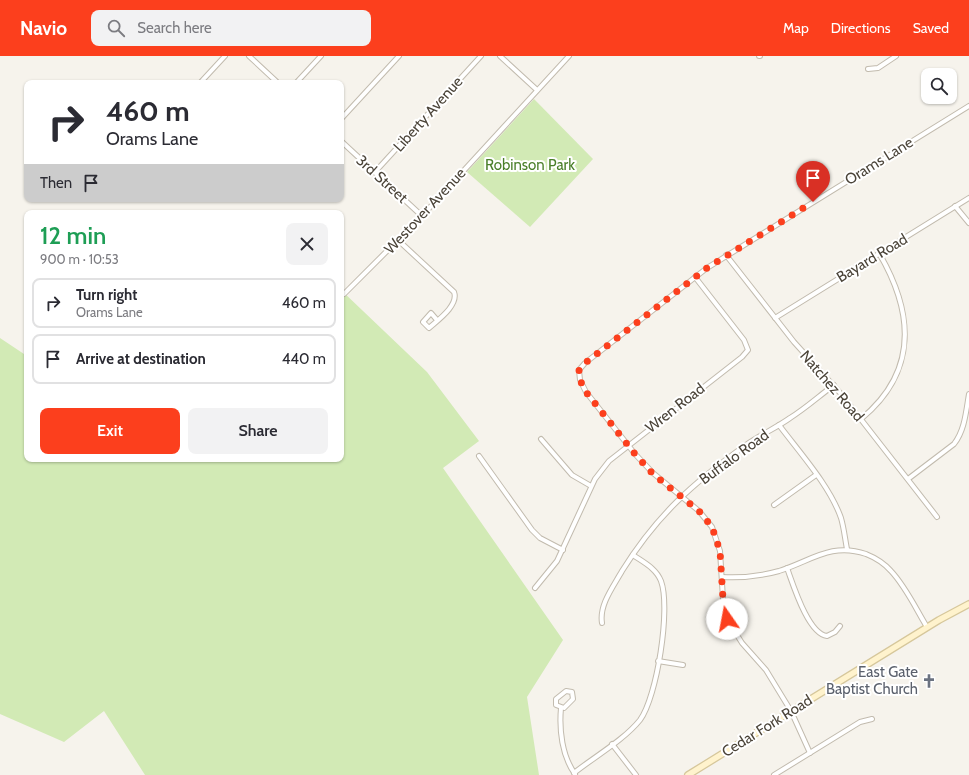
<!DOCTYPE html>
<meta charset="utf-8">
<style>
body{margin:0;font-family:Cabin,sans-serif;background:#f2f2f3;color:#2b2b33;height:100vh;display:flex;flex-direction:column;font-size:15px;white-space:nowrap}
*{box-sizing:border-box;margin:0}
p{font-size:13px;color:#7c7c81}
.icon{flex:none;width:22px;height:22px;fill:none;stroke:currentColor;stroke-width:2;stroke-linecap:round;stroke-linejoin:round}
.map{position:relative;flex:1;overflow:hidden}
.sheet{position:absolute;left:24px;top:154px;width:320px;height:252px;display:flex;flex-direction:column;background:#fff;border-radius:8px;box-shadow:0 1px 3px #0004}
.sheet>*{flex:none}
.hud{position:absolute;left:24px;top:24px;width:320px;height:122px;border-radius:8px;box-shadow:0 1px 3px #0004;background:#fff;color:#2b2b33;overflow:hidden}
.buttons{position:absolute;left:921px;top:12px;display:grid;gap:8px}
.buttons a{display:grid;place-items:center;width:36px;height:36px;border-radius:8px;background:#fff;box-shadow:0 1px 3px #0004;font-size:20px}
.pin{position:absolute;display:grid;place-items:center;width:34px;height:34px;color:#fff;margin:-41px -17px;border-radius:50% 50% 50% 0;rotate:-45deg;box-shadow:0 0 4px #0007}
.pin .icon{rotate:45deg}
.me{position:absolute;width:44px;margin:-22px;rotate:348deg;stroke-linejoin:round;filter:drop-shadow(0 0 3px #0008)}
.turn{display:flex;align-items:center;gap:14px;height:84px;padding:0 16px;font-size:18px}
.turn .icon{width:52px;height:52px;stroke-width:2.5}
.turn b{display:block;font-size:28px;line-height:34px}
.then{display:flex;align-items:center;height:38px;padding:0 16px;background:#0003;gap:8px;font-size:15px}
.round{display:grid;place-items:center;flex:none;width:42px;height:42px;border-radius:8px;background:#f2f2f3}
.overview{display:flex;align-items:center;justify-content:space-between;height:68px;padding:0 16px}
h1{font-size:24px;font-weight:600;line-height:30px;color:#1e9e55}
.action{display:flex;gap:8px;margin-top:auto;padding:8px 16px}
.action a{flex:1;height:46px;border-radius:8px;background:#fc3f1d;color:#fff;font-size:16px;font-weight:600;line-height:46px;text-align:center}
.action a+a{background:#f2f2f3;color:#2b2b33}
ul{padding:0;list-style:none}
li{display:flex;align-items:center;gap:12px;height:50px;margin:0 8px 6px;padding:0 8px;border:2px solid #e1e1e2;border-radius:8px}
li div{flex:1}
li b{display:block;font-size:15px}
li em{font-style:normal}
header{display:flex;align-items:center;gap:24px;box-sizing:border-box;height:56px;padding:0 20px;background:#fc3f1d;color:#fff}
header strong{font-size:19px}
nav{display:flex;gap:22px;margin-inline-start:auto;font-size:14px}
.search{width:280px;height:36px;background:#f2f2f3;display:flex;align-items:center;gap:10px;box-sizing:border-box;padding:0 14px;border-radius:8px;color:#7c7c81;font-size:15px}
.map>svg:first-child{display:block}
.green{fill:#d2eab5}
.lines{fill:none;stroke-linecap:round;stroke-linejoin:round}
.street-casing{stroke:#c2bbae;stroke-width:6}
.secondary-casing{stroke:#d6c79b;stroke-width:8}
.street{stroke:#fff;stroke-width:4}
.secondary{stroke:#fff3cd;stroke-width:5.5}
.route{stroke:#fc3f1d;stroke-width:7;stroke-dasharray:0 12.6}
.labels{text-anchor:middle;stroke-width:4;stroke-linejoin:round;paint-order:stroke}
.street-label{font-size:15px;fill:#4b4439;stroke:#fff}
.park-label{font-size:15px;fill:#4a7f2a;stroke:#fff}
.worship-label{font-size:15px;fill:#5b616d;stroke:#fff;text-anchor:end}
</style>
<header>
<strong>Navio</strong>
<div class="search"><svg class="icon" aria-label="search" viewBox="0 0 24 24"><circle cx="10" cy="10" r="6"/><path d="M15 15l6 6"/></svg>Search here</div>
<nav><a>Map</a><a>Directions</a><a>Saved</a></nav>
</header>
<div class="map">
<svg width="969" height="719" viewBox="0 0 969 719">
<rect width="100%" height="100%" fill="#f6f3ec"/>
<g class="green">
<polygon points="534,43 593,103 530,171 467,116"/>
<polygon points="341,234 427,316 479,385 443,412 563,584 527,641 539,719 145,719 104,655 64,686 0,658 0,282 27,300 27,403 341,403"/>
</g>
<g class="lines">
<defs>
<g id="street">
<polyline points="249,0 278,27"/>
<polyline points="500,0 537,34"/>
<polyline points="759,0 760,0"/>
<polyline points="868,13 878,12 896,0"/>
<polyline points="200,27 225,0"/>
<polyline points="296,27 321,0"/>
<polyline points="341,63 399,0"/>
<polyline points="341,85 422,160"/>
<polyline points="375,116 481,0"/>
<polyline points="955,150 969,167"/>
<path d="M399,185L454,236C459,249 438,264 429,272L423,266L431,257L437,264"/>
<polyline points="726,199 794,286 842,339 937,461"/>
<polyline points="344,238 422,160 569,0"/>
<polyline points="775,262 969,142"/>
<path d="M861,363C918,316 914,257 879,197"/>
<path d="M779,369C800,397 830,430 841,462C844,472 845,483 847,493"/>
<polyline points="541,383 572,419 591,430"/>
<polyline points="479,400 532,474 540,482 563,494"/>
<path d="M908,423L954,388C965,374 966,355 969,338"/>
<polyline points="774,449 816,419"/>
<path d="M787,512C793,528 808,578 827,580L835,576L840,570"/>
<path d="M722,521C741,522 761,520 779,515C811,505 831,486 866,498C876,502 884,507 891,515C906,531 916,553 927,571"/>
<polyline points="535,532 557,505 595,423 609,405 742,301 748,294 744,284 695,221"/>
<path d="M602,567C599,549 613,531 622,515C657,459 693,427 746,389C760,379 776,372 790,362C806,352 819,340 834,329"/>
<polyline points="658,605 683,609"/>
<polygon points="566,635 572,636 573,643 564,652 556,649 556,643"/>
<path d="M561,652C559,674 562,700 575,718"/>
<polyline points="612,688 636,719"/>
<polyline points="810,697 791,655 766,614 742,587 727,563 723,543 720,495 712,471 699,455 653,417 635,398 586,336 580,324 579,314 585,307 707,212 969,50"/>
<path d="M574,717C594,701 624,684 640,664C657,641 671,552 661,525C656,512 643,506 633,499"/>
<polyline points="774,719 860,666 872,663"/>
</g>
<polyline id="secondary" points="688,719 939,564 969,548"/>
</defs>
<use href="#street" class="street-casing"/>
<use href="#secondary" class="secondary-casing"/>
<use href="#street" class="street"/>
<use href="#secondary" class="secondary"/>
</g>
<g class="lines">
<polyline class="route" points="727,563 723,543 720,495 712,471 699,455 653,418 635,398 586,336 580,324 579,314 585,307 707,212 813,146"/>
</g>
<defs>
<symbol id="church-bare" viewBox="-9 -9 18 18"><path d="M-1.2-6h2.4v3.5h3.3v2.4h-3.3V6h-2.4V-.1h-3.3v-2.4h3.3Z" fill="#6b7280" stroke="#fff" stroke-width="2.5" paint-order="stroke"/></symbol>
</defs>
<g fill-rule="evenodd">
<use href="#church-bare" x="919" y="615" width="20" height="20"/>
</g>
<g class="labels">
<g class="street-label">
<text transform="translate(428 58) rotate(-48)" y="5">Liberty Avenue</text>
<text transform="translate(879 105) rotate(-32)" y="5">Orams Lane</text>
<text transform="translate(382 123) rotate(42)" y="5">3rd Street</text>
<text transform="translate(425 155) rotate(-47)" y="5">Westover Avenue</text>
<text transform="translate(872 202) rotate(-31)" y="5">Bayard Road</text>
<text transform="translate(832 330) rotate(49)" y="5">Natchez Road</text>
<text transform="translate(675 352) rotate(-38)" y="5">Wren Road</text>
<text transform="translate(734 401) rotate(-36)" y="5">Buffalo Road</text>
<text transform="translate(767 670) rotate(-32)" y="5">Cedar Fork Road</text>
</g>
<g class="park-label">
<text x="530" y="114">Robinson Park</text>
</g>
<g class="worship-label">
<text x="918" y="621">East Gate<tspan x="918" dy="17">Baptist Church</tspan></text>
</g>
</g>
</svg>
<div class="buttons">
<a><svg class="icon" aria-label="search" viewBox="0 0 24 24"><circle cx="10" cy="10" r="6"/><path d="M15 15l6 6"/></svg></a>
</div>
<div class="pin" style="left:813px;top:146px;background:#d93025"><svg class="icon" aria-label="arrive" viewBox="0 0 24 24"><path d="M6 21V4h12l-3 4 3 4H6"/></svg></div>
<svg class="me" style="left:727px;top:563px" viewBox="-20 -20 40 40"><circle r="19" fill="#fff"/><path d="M0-13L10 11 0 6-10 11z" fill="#fc3f1d"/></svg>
<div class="hud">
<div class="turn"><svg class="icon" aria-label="right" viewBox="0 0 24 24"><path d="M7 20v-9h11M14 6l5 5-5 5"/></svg><div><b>460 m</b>Orams Lane</div></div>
<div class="then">Then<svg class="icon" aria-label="arrive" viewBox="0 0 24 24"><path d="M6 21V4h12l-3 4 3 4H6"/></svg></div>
</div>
<section class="sheet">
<div class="overview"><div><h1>12 min</h1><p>900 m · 10:53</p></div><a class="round"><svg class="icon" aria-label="close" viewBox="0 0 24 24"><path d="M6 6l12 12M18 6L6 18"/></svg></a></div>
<ul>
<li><svg class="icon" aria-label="right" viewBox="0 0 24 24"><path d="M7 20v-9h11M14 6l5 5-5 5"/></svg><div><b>Turn right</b><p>Orams Lane</p></div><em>460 m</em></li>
<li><svg class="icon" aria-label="arrive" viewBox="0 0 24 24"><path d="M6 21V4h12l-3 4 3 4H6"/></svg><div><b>Arrive at destination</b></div><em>440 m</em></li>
</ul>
<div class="action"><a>Exit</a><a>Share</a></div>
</section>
</div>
